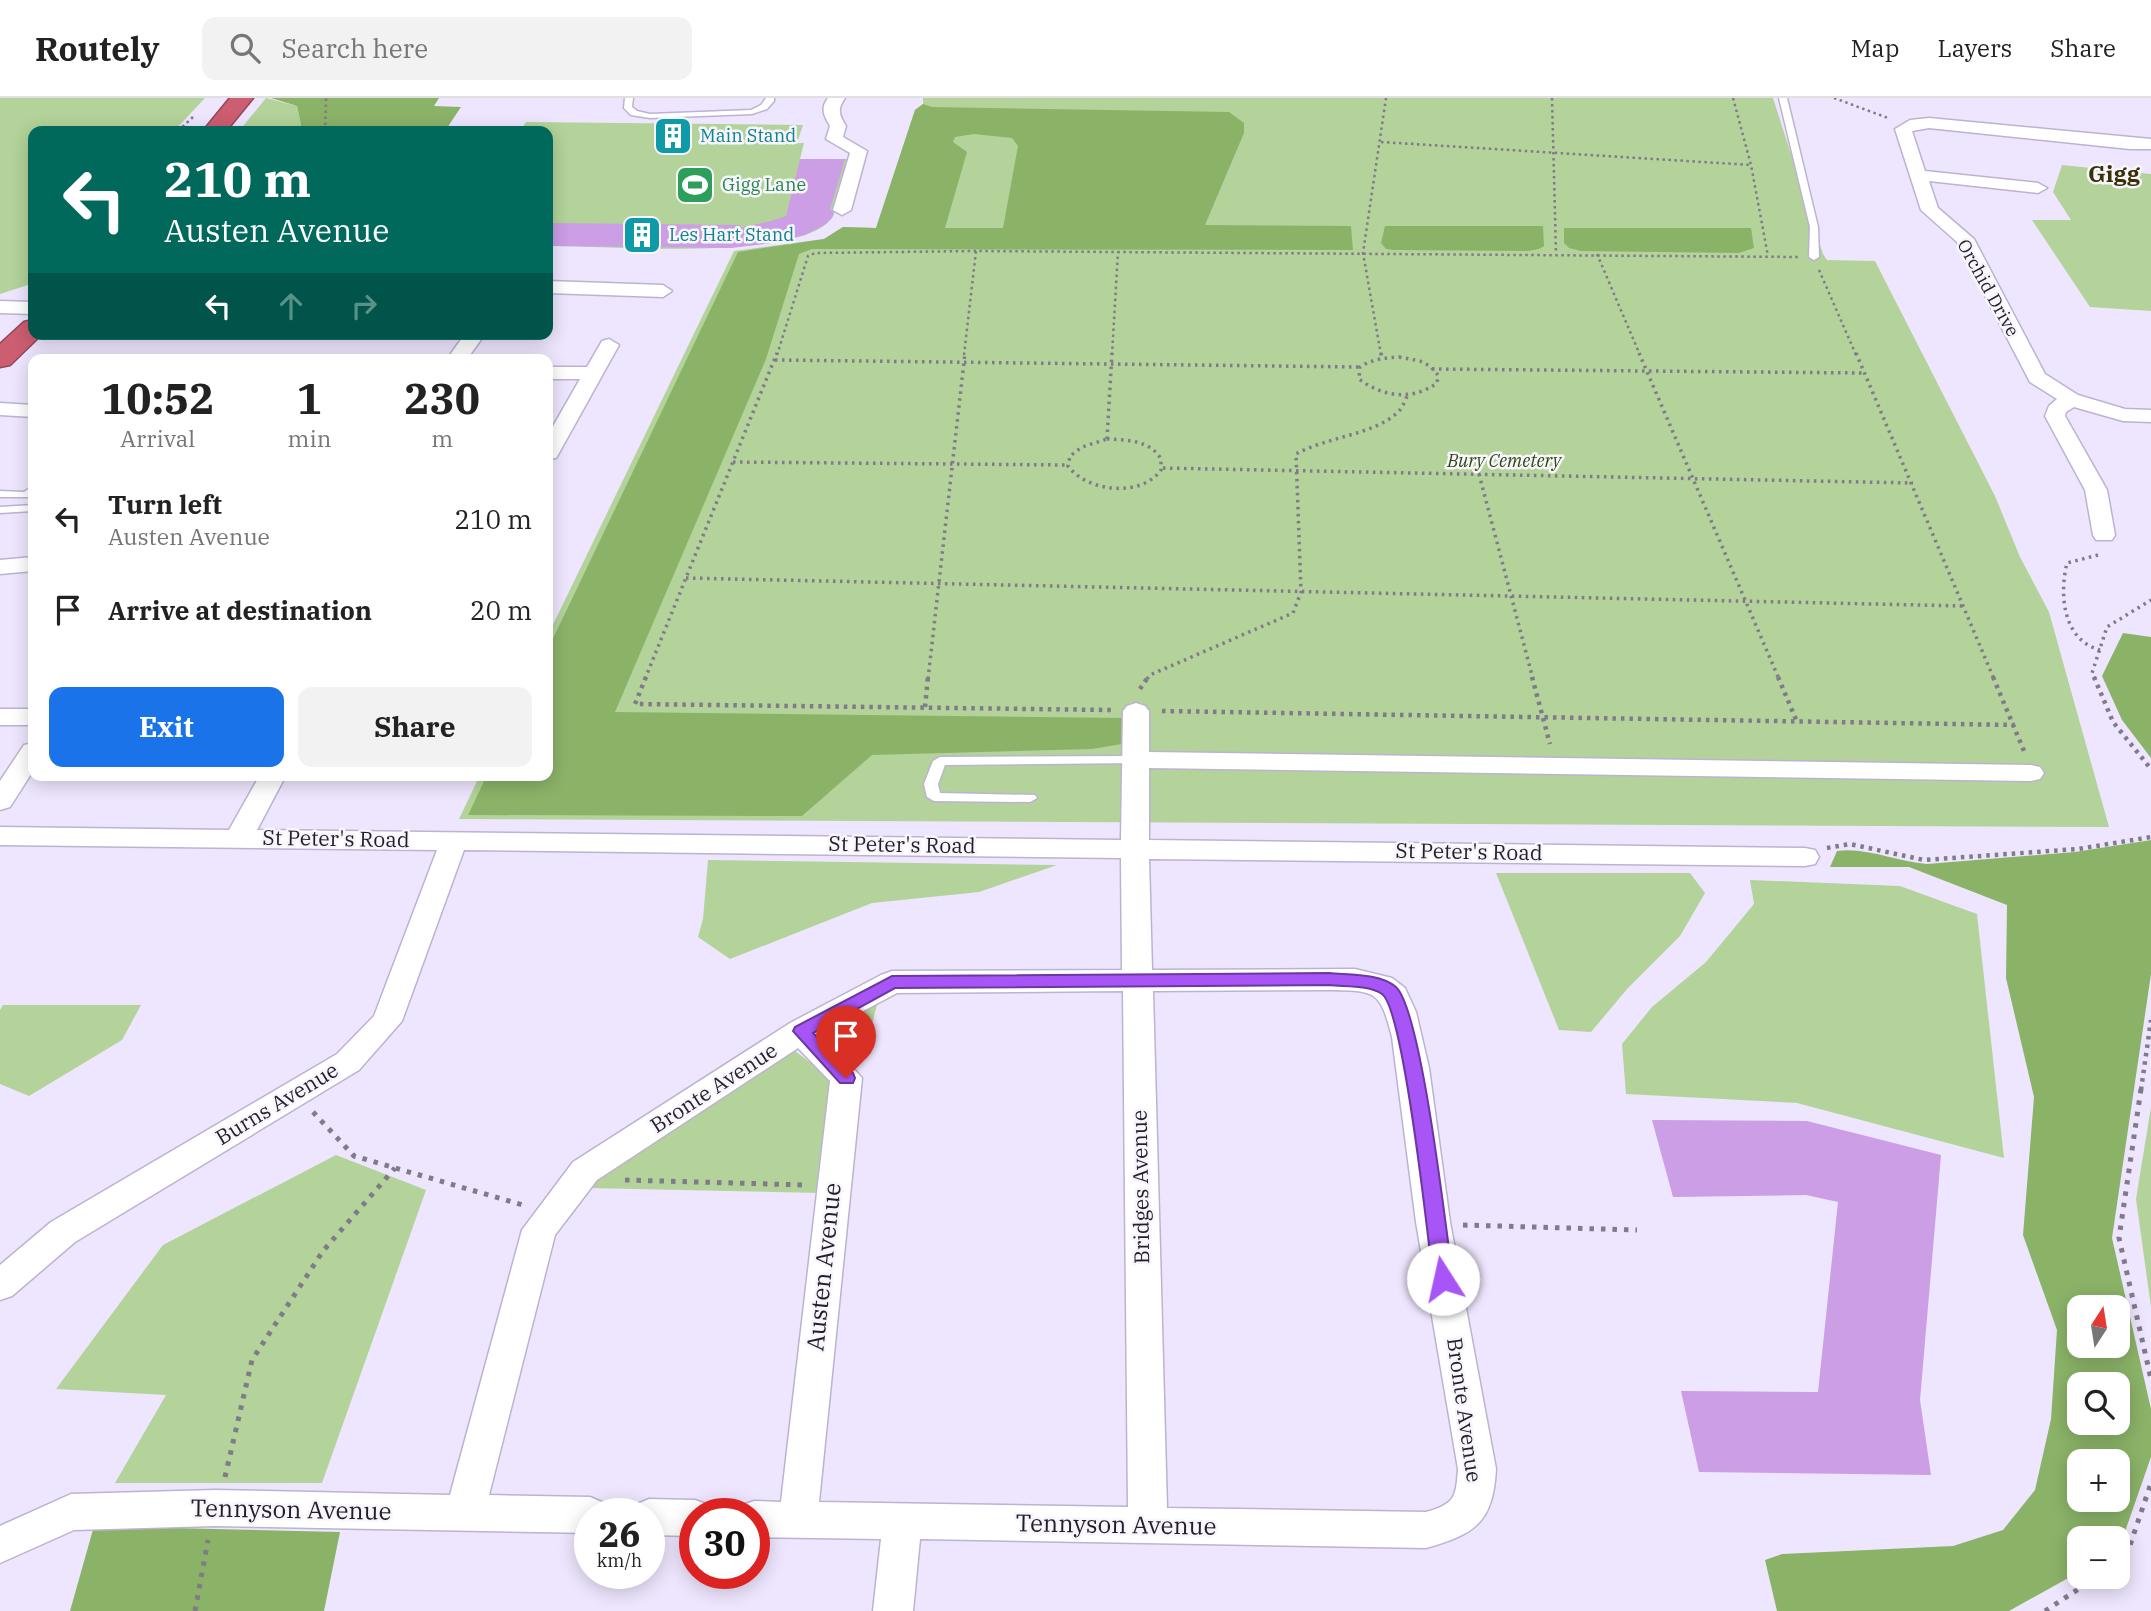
<!DOCTYPE html>
<meta charset="utf-8">
<style>
body{margin:0;font-family:"IBM Plex Serif",serif;background:#f2f2f2;color:#222;height:100vh;display:flex;flex-direction:column;font-size:26px;white-space:nowrap}
*{box-sizing:border-box;margin:0}
p{font-size:23px;color:#767676}
.icon{flex:none;width:38px;height:38px;fill:none;stroke:currentColor;stroke-width:2;stroke-linecap:round;stroke-linejoin:round}
.map{position:relative;flex:1;overflow:hidden}
.panel{position:absolute;left:28px;top:256px;width:525px;height:427px;display:flex;flex-direction:column;background:#fff;border-radius:14px;box-shadow:0 4px 18px #0003}
.panel>*{flex:none}
.hud{position:absolute;left:28px;top:28px;width:525px;height:214px;border-radius:14px;box-shadow:0 4px 18px #0003;background:#00695c;color:#fff;overflow:hidden}
.needle{width:46px;rotate:12deg}
.tools{position:absolute;left:2067px;top:1197px;display:grid;gap:14px}
.tools a{display:grid;place-items:center;width:63px;height:63px;border-radius:14px;background:#fff;box-shadow:0 4px 18px #0003;font-size:35px}
.speed{position:absolute;left:574px;top:1400px;display:flex;gap:14px;font-size:35px;font-weight:700;text-align:center}
.speed>*{display:grid;place-content:center;width:91px;height:91px;border-radius:50%;background:#fff;box-shadow:0 4px 18px #0003;line-height:1}
.speed small{font-size:18px;font-weight:400}
.speed .limit{border:10px solid #d22;background:#fff;color:#111}
.pin{position:absolute;display:grid;place-items:center;width:60px;height:60px;color:#fff;margin:-72px -30px;border-radius:50% 50% 50% 0;rotate:-45deg;box-shadow:0 0 7px #0007}
.pin .icon{rotate:45deg}
.me{position:absolute;width:77px;margin:-38px;rotate:350deg;stroke-linejoin:round;filter:drop-shadow(0 0 5px #0008)}
.turn{display:flex;align-items:center;gap:24px;height:147px;padding:0 21px;font-size:32px}
.turn .icon{width:91px;height:91px;stroke-width:2.5}
.turn b{display:block;font-size:49px;line-height:60px}
.lanes{display:flex;align-items:center;height:66px;padding:0 21px;background:#0003;justify-content:center;gap:35px;direction:ltr}
.lanes .off{opacity:.35}
.eta{display:flex;justify-content:space-evenly;align-items:center;height:119px;text-align:center}
.eta b{font-size:42px;font-weight:700;line-height:49px}
.action{display:flex;gap:14px;margin-top:auto;padding:14px 21px}
.action a{flex:1;height:80px;border-radius:14px;background:#1a73e8;color:#fff;font-size:28px;font-weight:700;line-height:80px;text-align:center}
.action a+a{background:#f2f2f2;color:#222}
ul{padding:0;list-style:none}
li{display:flex;align-items:center;gap:21px;height:91px;padding:0 21px}
li div{flex:1}
li b{display:block;font-size:26px}
li em{font-style:normal}
header{display:flex;align-items:center;gap:42px;box-sizing:border-box;height:98px;padding:0 35px;background:#fff;border-bottom:2px solid #e0e0e0}
header strong{font-size:33px}
nav{display:flex;gap:38px;margin-inline-start:auto;font-size:24px}
.search{width:490px;height:63px;background:#f2f2f2;display:flex;align-items:center;gap:18px;box-sizing:border-box;padding:0 24px;border-radius:14px;color:#767676;font-size:26px}
.map>svg:first-child{display:block}
.green{fill:#b3d39a}
.forest{fill:#8bb368;fill-rule:evenodd}
.building{fill:#cb9ee5}
.lines{fill:none;stroke-linecap:round;stroke-linejoin:round}
.lane-casing{stroke:#bcb3d0;stroke-width:3}
.street-casing{stroke:#bcb3d0;stroke-width:3}
.highway-casing{stroke:#924758;stroke-width:3}
.path-far3{stroke:#807a8b;stroke-width:2.5;stroke-dasharray:2.5 3.5;stroke-linecap:butt}
.path-far2{stroke:#807a8b;stroke-width:3.5;stroke-dasharray:2.5 4.5;stroke-linecap:butt}
.path-far1{stroke:#807a8b;stroke-width:4.5;stroke-dasharray:3.5 5;stroke-linecap:butt}
.path{stroke:#807a8b;stroke-width:5;stroke-dasharray:4.5 7;stroke-linecap:butt}
.lane{fill:#fff;fill-rule:evenodd}
.street{fill:#fff;fill-rule:evenodd}
.highway{fill:#cd5d71;fill-rule:evenodd}
.route{fill:#a855f7;stroke:#6d37a1;stroke-width:2}
.labels{text-anchor:middle;stroke-width:5;stroke-linejoin:round;paint-order:stroke}
.far-culture-label{font-size:18px;fill:#0d838f;stroke:#f8f6fc;text-anchor:start}
.far-leisure-label{font-size:18px;fill:#27864d;stroke:#f8f6fc;text-anchor:start}
.far-street-label{font-size:18px;fill:#231f2a;stroke:#f8f6fc}
.far-park-label{font-size:18px;font-style:italic;fill:#2f4913;stroke:#f8f6fc}
.street-label{font-size:21px;fill:#231f2a;stroke:#f8f6fc}
.far-district-label{font-size:23px;font-weight:bold;fill:#383106;stroke:#f8f6fc}
.near-street-label{font-size:24px;fill:#231f2a;stroke:#f8f6fc}
</style>
<header>
<strong>Routely</strong>
<div class="search"><svg class="icon" aria-label="search" viewBox="0 0 24 24"><circle cx="10" cy="10" r="6"/><path d="M15 15l6 6"/></svg>Search here</div>
<nav><a>Map</a><a>Layers</a><a>Share</a></nav>
</header>
<div class="map">
<svg width="2151" height="1513" viewBox="0 0 2151 1513">
<rect width="100%" height="100%" fill="#eee6fe"/>
<g class="green">
<polygon points="0,0 205,0 174,33 33,33 33,182 28,187 0,196"/>
<polygon points="266,0 297,8 301,27 299,33 239,33"/>
<polygon points="923,0 1773,0 1823,156 1827,162 1875,163 1995,398 2020,459 2049,514 2109,729 459,721 480,677 548,677 548,537 734,153 824,141 843,129 876,130 915,12 923,6"/>
<path d="M526,24L803,27L797,45H804L800,61H847C843,80 842,113 826,126C783,162 608,148 548,148V33H520Z"/>
<polygon points="2062,67 2151,76 2151,213 2090,209 2032,122 2071,122 2053,94"/>
<polygon points="708,762 1057,767 979,794 872,805 730,861 698,839 703,821"/>
<polygon points="1496,775 1690,775 1705,795 1680,838 1628,890 1591,934 1559,932"/>
<polygon points="1750,782 1900,788 1977,816 2004,1060 1797,1005 1626,996 1622,946 1652,909 1706,864 1754,806"/>
<polygon points="878,903 863,960 843,925"/>
<polygon points="3,907 141,907 122,942 29,998 0,986 0,912"/>
<polygon points="795,953 836,984 822,1095 588,1090 611,1071"/>
<polygon points="2151,1009 2151,1209 2136,1101"/>
<polygon points="336,1057 426,1092 322,1385 115,1385 166,1297 56,1291 163,1147"/>
</g>
<g class="forest">
<polygon points="271,0 439,0 434,8 461,9 445,33 299,33 301,27 297,8"/>
<path d="M923,6L932,9L1229,14L1244,25V35L1205,127L1351,128L1353,152L812,151L799,156L766,261L615,614L1125,620L1122,646L1092,651L872,657L802,718L468,717L487,677H548V551L738,154L824,141L843,129L876,130L915,12ZM974,36L1012,40L1018,48L1003,130H945L967,54L953,44L955,39Z"/>
<polygon points="1385,128 1543,128 1544,148 1539,151 1528,153 1394,152 1386,151 1381,145"/>
<polygon points="1564,130 1751,130 1754,150 1739,155 1581,153 1569,150 1564,145"/>
<polygon points="2123,535 2151,539 2151,660 2122,622 2102,578"/>
<path d="M2151,742V876L2112,1140L2151,1311V1359L2121,1445L2118,1448V1440H2079V1474L2009,1513H1777L1765,1462L1782,1456L1953,1448L2003,1432L2035,1392L2051,1321L2057,1232L2023,1137L2034,999L2006,880L2007,807L1909,769H1830L1837,753C1867,749 1897,764 1927,766L2075,754ZM2079,1209H2118V1248H2079ZM2079,1286H2118V1325H2079ZM2079,1363H2118V1402H2079Z"/>
<polygon points="94,1428 340,1434 324,1513 70,1513"/>
</g>
<g class="building">
<polygon points="800,61 845,61 830,111 834,116 832,120 826,126 805,137 773,145 731,150 548,148 548,125 740,127 739,130 771,123 786,118"/>
<polygon points="1652,1022 1807,1023 1941,1057 1920,1302 1931,1377 1699,1374 1681,1293 1818,1294 1838,1104 1806,1097 1673,1099"/>
</g>
<g class="lines">
<defs>
<g id="lane">
<polygon points="625,0 633,0 632,9 637,13 650,16 751,12 761,7 766,0 774,0 774,3 767,11 752,16 650,20 631,17 624,10"/>
<polygon points="1779,0 1787,0 1818,129 1819,159 1814,162 1809,159 1810,129"/>
<polygon points="33,388 33,397 31,399 0,399 0,393 24,394"/>
<polygon points="33,407 33,413 0,415 0,409"/>
<polygon points="1136,658 1141,659 1143,662 1141,665 945,667 938,686 940,695 1035,697 1037,700 1030,704 934,703 927,699 924,686 933,663 940,659"/>
</g>
<g id="street">
<path d="M828,0H845C837,11 839,17 846,28L843,39L867,53L851,112L842,117L833,112L850,55L826,41L830,28C824,18 820,10 828,0Z"/>
<polygon points="1929,20 2151,41 2151,51 2130,51 1929,30 1912,33 1925,73 2038,85 2047,90 2038,95 1929,83 1938,110 1974,141 2045,276 2078,297 2125,311 2151,312 2151,324 2123,323 2074,309 2066,314 2065,318 2107,392 2115,437 2112,442 2096,442 2093,437 2085,392 2045,318 2049,308 2057,301 2030,284 1957,144 1921,112 1895,31 1910,22"/>
<polygon points="548,183 663,187 672,193 663,199 548,195"/>
<polygon points="0,203 33,204 33,216 0,215"/>
<polygon points="465,236 485,236 467,261 447,261"/>
<polygon points="609,241 619,247 559,355 556,360 548,361 548,337 580,281 548,281 548,269 587,269 602,243"/>
<polygon points="0,305 33,307 33,319 0,317"/>
<polygon points="33,459 33,473 0,476 0,462"/>
<path d="M1136,605L1145,608L1149,613V654L2031,667L2040,669L2044,675L2040,681L2031,683L1149,670V742L1805,750L1815,752L1819,759L1815,766L1805,768L1149,761L1152,872L1355,871L1392,880L1405,890L1416,914L1429,970L1450,1124L1496,1371C1493,1425 1475,1436 1426,1450L920,1441L913,1513H873L881,1441L754,1439V1416H737L740,1408L754,1403L781,1404L830,983L798,950L597,1082L555,1137L489,1397L590,1399L604,1405L609,1416H590V1435L215,1428L74,1432L0,1465V1428L71,1396L215,1392L450,1397L522,1132L573,1064L790,925L881,877L892,873L1122,872L1121,760L464,752L402,923L359,972L75,1144L12,1198L0,1202V1167L51,1124L337,956L374,918L437,752L0,747V729L229,732L260,677H286L257,732L1121,742L1123,613L1127,608ZM1329,892C1376,893 1380,892 1392,939L1416,1124L1458,1371C1456,1399 1455,1406 1426,1414L1167,1410L1153,893ZM1123,893L1128,1409L819,1404L862,980L822,935L897,895Z"/>
<rect x="0" y="611" width="33" height="16"/>
<polygon points="33,645 33,673 10,709 0,712 0,683 24,647"/>
<polygon points="649,1401 695,1402 709,1407 712,1416 695,1416 695,1438 649,1437 649,1416 631,1416 635,1407"/>
</g>
<g id="highway">
<polygon points="230,0 253,0 226,33 203,33"/>
<polygon points="33,222 33,236 42,236 10,267 0,269 0,246 24,224"/>
</g>
</defs>
<use href="#lane" class="lane-casing"/>
<use href="#street" class="street-casing"/>
<use href="#highway" class="highway-casing"/>
<g class="path-far3">
<polyline points="1552,0 1556,155"/>
<polyline points="1733,0 1751,67 1768,158"/>
<polyline points="1834,0 1888,20"/>
<polyline points="178,33 193,19"/>
<polyline points="325,33 326,0"/>
<polyline points="1381,44 1751,67"/>
<polyline points="1597,156 1640,257"/>
<polyline points="1819,172 1856,257"/>
<polyline points="777,257 808,158 815,155 976,153"/>
<polyline points="964,257 976,153 1798,159"/>
<polyline points="1112,257 1118,154"/>
<polyline points="1381,257 1363,155 1386,0"/>
</g>
<g class="path-far2">
<polyline points="1381,255 1382,260"/>
<polyline points="1639,255 1779,581"/>
<polyline points="1856,255 1994,581"/>
<path d="M1399,259L1420,263L1430,268L1438,277L1437,285C1412,303 1383,299 1359,281L1360,269C1372,261 1385,260 1399,259Z"/>
<polyline points="775,262 1360,269"/>
<polyline points="1432,271 1863,275"/>
<path d="M1107,341C1127,342 1150,342 1161,361V372C1141,400 1087,394 1068,368L1070,358L1082,349Z"/>
<polyline points="1107,341 1112,255"/>
<polyline points="733,364 1067,367"/>
<polyline points="1163,370 1913,385"/>
<polyline points="1479,376 1533,581"/>
<path d="M2098,457L2067,465C2059,497 2063,542 2100,552"/>
<polyline points="686,480 1965,508"/>
<polyline points="645,581 777,255"/>
<polyline points="928,581 965,255"/>
<path d="M1147,581L1150,577L1293,515L1301,494L1296,356C1326,339 1373,337 1397,315C1403,310 1405,302 1408,296"/>
<polyline points="2095,581 2092,575 2107,529 2151,502"/>
</g>
<g class="path-far1">
<polyline points="646,579 635,606 1111,612"/>
<polyline points="1532,579 1550,646"/>
<polyline points="1778,579 1797,624"/>
<polyline points="1993,579 2024,653"/>
<polyline points="2094,579 2113,624 2151,671"/>
<polyline points="1140,591 1148,579"/>
<polyline points="925,609 928,579"/>
<polyline points="1162,613 2015,627"/>
<polyline points="1827,750 1850,746 1924,762 2078,751 2151,739"/>
<polyline points="2141,992 2151,922"/>
</g>
<g class="path">
<polyline points="2141,991 2119,1140 2151,1281"/>
<polyline points="313,1014 354,1058 523,1107"/>
<polyline points="625,1082 806,1087"/>
<polyline points="1463,1127 1637,1132"/>
<polyline points="225,1379 252,1262 323,1153 395,1070"/>
<polyline points="2118,1465 2126,1459 2151,1385"/>
<polyline points="195,1513 208,1442"/>
<polyline points="2045,1513 2097,1479"/>
</g>
<use href="#lane" class="lane"/>
<use href="#street" class="street"/>
<use href="#highway" class="highway"/>
</g>
<path class="route" d="M1329,875C1349,877 1380,875 1396,889C1422,914 1446,1133 1453,1181L1450,1186L1443,1189L1436,1186L1433,1181C1428,1140 1404,912 1382,896C1369,887 1344,889 1329,887L895,890L813,935L853,975L855,980L853,985H840L793,933L795,929L892,878Z"/>
<defs>
<symbol id="building-square" viewBox="-11 -11 22 22"><rect x="-9" y="-9" width="18" height="18" rx="4" fill="#0f9aa8" stroke="#f8f6fc"/><path d="M-4-6H4V6H1V3H-1V6H-4ZM-2.5-4.3h1.7v1.8h-1.7ZM.8-4.3h1.7v1.8H.8ZM-2.5-1h1.7V.8h-1.7ZM.8-1h1.7V.8H.8Z" fill="#fff"/></symbol>
<symbol id="stadium-square" viewBox="-11 -11 22 22"><rect x="-9" y="-9" width="18" height="18" rx="4" fill="#2e9e5b" stroke="#f8f6fc"/><path d="M0-5a6.5 5 0 1 0 0 10a6.5 5 0 1 0 0-10ZM-3.5-1.8h7v3.6h-7Z" fill="#fff"/></symbol>
</defs>
<g fill-rule="evenodd">
<use href="#building-square" x="651" y="16" width="44" height="44"/>
<use href="#stadium-square" x="673" y="65" width="44" height="44"/>
<use href="#building-square" x="620" y="115" width="44" height="44"/>
</g>
<g class="labels">
<g class="far-culture-label">
<text x="700" y="44">Main Stand</text>
<text x="669" y="143">Les Hart Stand</text>
</g>
<g class="far-leisure-label">
<text x="722" y="93">Gigg Lane</text>
</g>
<g class="far-street-label">
<text transform="translate(1988 190) rotate(61)" y="6">Orchid Drive</text>
</g>
<g class="far-park-label">
<text x="1504" y="369">Bury Cemetery</text>
</g>
<g class="street-label">
<text transform="translate(336 741) rotate(1)" y="7">St Peter's Road</text>
<text transform="translate(902 747) rotate(1)" y="7">St Peter's Road</text>
<text transform="translate(1469 754) rotate(1)" y="7">St Peter's Road</text>
<text transform="translate(714 990) rotate(-33)" y="7">Bronte Avenue</text>
<text transform="translate(277 1006) rotate(-31)" y="7">Burns Avenue</text>
<text transform="translate(1141 1089) rotate(-91)" y="7">Bridges Avenue</text>
<text transform="translate(1464 1312) rotate(82)" y="7">Bronte Avenue</text>
</g>
<g class="far-district-label">
<text x="2114" y="84">Gigg</text>
</g>
<g class="near-street-label">
<text transform="translate(824 1169) rotate(-84)" y="8">Austen Avenue</text>
<text transform="translate(291 1412) rotate(1)" y="8">Tennyson Avenue</text>
<text transform="translate(1116 1427) rotate(1)" y="8">Tennyson Avenue</text>
</g>
</g>
</svg>
<div class="tools">
<a><svg class="needle" viewBox="-14 -14 28 28"><path d="M0-13l5 13h-10z" fill="#e53935"/><path d="M0 13l5-13h-10z" fill="#767676"/></svg></a>
<a><svg class="icon" aria-label="search" viewBox="0 0 24 24"><circle cx="10" cy="10" r="6"/><path d="M15 15l6 6"/></svg></a>
<a>+</a>
<a>−</a>
</div>
<div class="speed"><div>26<small>km/h</small></div><div class="limit">30</div></div>
<div class="pin" style="left:846px;top:980px;background:#d93025"><svg class="icon" aria-label="arrive" viewBox="0 0 24 24"><path d="M6 21V4h12l-3 4 3 4H6"/></svg></div>
<svg class="me" style="left:1443px;top:1181px" viewBox="-20 -20 40 40"><circle r="19" fill="#fff"/><path d="M0-13L10 11 0 6-10 11z" fill="#a855f7"/></svg>
<div class="hud">
<div class="turn"><svg class="icon" aria-label="left" viewBox="0 0 24 24"><path d="M17 20v-9H6M10 6l-5 5 5 5"/></svg><div><b>210 m</b>Austen Avenue</div></div>
<div class="lanes"><svg class="icon" aria-label="left" viewBox="0 0 24 24"><path d="M17 20v-9H6M10 6l-5 5 5 5"/></svg><svg class="icon off" aria-label="ahead" viewBox="0 0 24 24"><path d="M12 20V5M6 11l6-6 6 6"/></svg><svg class="icon off" aria-label="right" viewBox="0 0 24 24"><path d="M7 20v-9h11M14 6l5 5-5 5"/></svg></div>
</div>
<section class="panel">
<div class="eta">
<div><b>10:52</b><p>Arrival</p></div>
<div><b>1</b><p>min</p></div>
<div><b>230</b><p>m</p></div>
</div>
<ul>
<li><svg class="icon" aria-label="left" viewBox="0 0 24 24"><path d="M17 20v-9H6M10 6l-5 5 5 5"/></svg><div><b>Turn left</b><p>Austen Avenue</p></div><em>210 m</em></li>
<li><svg class="icon" aria-label="arrive" viewBox="0 0 24 24"><path d="M6 21V4h12l-3 4 3 4H6"/></svg><div><b>Arrive at destination</b></div><em>20 m</em></li>
</ul>
<div class="action"><a>Exit</a><a>Share</a></div>
</section>
</div>
